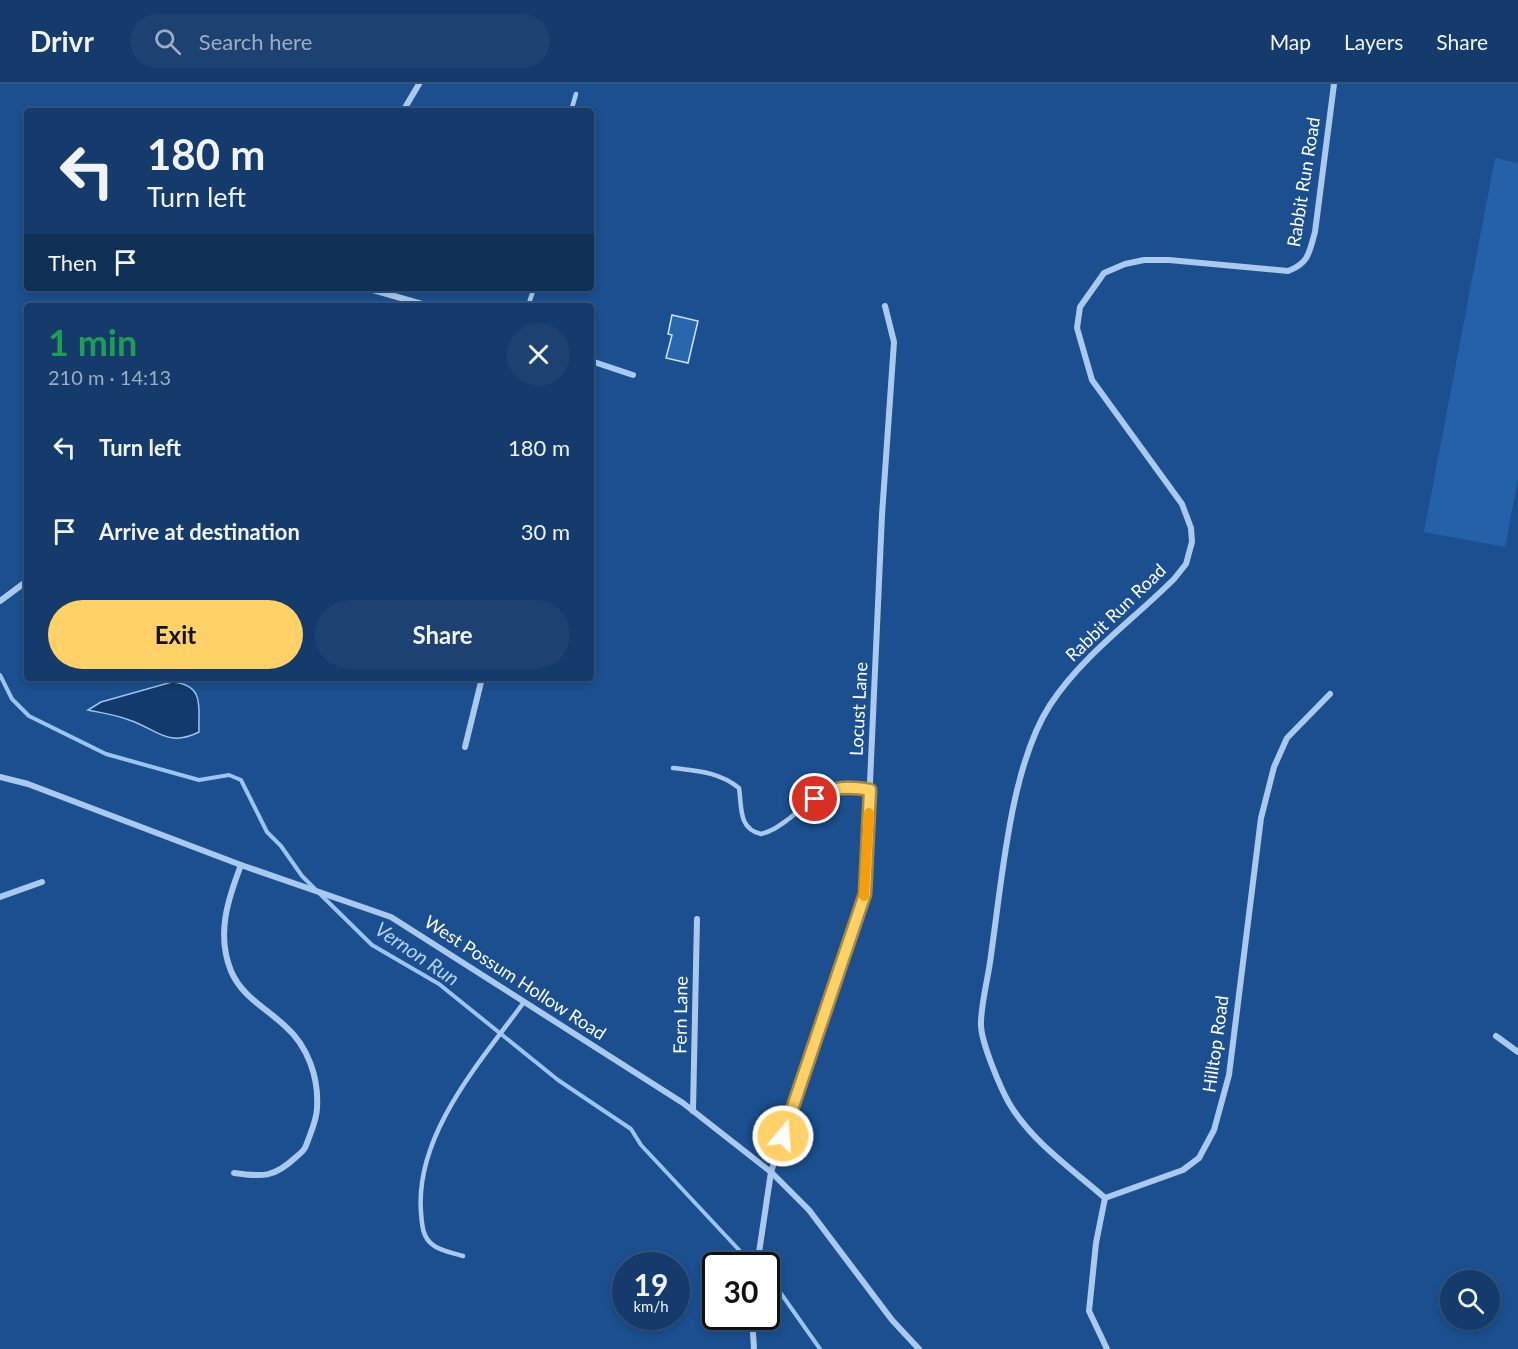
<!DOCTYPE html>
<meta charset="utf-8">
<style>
body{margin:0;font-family:Lato,sans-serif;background:#1d4271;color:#f1f3f6;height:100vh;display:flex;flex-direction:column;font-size:22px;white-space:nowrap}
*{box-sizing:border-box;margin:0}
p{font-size:20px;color:#9dadc1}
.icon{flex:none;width:33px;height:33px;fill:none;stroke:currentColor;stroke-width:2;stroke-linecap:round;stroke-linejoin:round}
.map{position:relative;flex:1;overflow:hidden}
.drawer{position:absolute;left:24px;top:219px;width:570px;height:378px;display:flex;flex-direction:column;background:#143b6b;border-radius:6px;box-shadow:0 3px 9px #0003,0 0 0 2px #33557e}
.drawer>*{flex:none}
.guide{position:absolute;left:24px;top:24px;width:570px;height:183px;border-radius:6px;box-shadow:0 3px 9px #0003,0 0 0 2px #33557e;background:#143b6b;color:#f1f3f6;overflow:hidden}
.tools{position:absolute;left:1440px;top:1186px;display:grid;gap:12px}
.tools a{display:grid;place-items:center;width:60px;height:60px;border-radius:50%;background:#143b6b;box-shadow:0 3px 9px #0003,0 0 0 2px #33557e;font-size:30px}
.speed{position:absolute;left:612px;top:1168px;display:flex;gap:12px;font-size:30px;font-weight:700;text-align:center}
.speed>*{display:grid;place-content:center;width:78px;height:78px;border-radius:50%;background:#143b6b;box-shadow:0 3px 9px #0003,0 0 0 2px #33557e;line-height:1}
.speed small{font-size:15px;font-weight:400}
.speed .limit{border:3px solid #111;border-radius:9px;background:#fff;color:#111}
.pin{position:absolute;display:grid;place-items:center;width:51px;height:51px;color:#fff;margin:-26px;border:3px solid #fff;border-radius:50%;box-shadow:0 2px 6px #0007}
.me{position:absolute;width:66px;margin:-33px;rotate:18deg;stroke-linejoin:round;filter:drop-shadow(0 0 4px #0008)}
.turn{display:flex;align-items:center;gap:21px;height:126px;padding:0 24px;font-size:27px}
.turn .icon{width:78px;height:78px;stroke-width:2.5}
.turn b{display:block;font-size:42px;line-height:51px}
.then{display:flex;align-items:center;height:57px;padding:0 24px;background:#0003;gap:12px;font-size:22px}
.round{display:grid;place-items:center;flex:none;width:63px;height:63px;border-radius:32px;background:#1d4271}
.headline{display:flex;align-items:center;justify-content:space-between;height:102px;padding:0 24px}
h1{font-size:36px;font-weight:700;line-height:45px;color:#1e9e55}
.button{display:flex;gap:12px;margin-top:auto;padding:12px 24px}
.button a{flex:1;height:69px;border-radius:36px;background:#ffd166;color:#111;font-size:24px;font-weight:700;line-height:69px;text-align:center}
.button a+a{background:#1d4271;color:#f1f3f6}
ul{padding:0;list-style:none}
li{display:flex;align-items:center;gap:18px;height:84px;padding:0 24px}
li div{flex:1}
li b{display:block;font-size:22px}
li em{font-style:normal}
header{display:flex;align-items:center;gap:36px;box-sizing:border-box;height:84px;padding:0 30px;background:#143b6b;border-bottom:2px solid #33557e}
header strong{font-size:28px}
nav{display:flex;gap:33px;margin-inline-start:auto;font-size:21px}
.search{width:420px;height:54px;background:#1d4271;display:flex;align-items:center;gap:15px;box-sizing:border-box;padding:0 21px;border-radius:33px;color:#9dadc1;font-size:22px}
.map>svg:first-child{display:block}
.green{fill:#2461a8}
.water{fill:#123a6d;stroke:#9cc4f0;stroke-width:1.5}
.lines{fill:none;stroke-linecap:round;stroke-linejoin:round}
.stream{stroke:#9cc4f0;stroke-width:4}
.building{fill:#2a66ad;stroke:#cfe3fa;stroke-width:1.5}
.service{stroke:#a9c9ee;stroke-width:4.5}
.minor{stroke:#a9c9ee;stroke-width:6}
.route-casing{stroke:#a68842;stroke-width:15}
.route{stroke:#ffd166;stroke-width:10}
.slow{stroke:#f59e0b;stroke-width:10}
.labels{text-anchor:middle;stroke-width:6;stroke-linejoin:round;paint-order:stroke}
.street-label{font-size:18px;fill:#fff;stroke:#1b4f8f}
.water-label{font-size:20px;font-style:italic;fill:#b5d3f5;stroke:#1b4f8f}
</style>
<header>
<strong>Drivr</strong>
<div class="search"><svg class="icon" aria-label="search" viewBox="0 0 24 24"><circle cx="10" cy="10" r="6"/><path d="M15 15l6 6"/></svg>Search here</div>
<nav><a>Map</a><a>Layers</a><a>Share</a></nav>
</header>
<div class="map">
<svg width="1518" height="1265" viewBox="0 0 1518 1265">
<rect width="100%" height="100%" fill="#1b4f8f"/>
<polygon class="green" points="1495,74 1518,79 1518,395 1505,463 1424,448"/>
<path class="water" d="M172,598C206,601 198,624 199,648C167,664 157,645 129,636C117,631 102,629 88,626L101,618Z"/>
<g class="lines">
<g class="stream">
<polyline points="0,591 12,615 29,632 106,670 199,696 229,691 241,696 267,748 281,762 302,792 315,805"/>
<polyline points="320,810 372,861 439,900 558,996 631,1045 641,1061 754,1182"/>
<polyline points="766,1193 775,1201 820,1265"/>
</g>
</g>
<polygon class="building" points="672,231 698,237 688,279 666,274 672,251 668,250"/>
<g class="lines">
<g class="service">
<polyline points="571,27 576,10"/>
<polyline points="528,222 534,204"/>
<path d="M673,684C698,687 719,688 739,704C742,723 738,745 761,750C773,747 780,741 790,734C818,710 832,698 870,706"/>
<path d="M463,1172C454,1169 440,1167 433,1161C422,1153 422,1140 421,1128C415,1050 481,977 524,918"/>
</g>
<g class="minor">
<polyline points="403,27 419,0"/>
<polyline points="366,204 429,222"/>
<polyline points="591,277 633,291"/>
<polyline points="0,517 27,497"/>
<polyline points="465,663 482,594"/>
<polyline points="0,693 28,700 241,781 391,833 683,1019 771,1088 809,1126 892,1236 919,1265"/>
<polyline points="0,813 42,798"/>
<polyline points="1496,952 1518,968"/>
<polyline points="693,1027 697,835"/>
<path d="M234,1089C262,1093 274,1094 296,1073C301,1069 305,1066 307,1059C311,1048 317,1035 317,1024C319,994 308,962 285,942C266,924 242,913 231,887C216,850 228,815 241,781"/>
<path d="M1105,1114C1072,1085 1031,1057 1009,1019C1000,1003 982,960 981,942C980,923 989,891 991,871C1002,797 1010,683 1050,621C1082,572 1133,536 1174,495L1186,480L1192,458L1191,444L1182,420L1092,296L1077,244L1080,223L1104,189L1125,180L1144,176H1169L1288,187C1309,179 1309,169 1315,148L1334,0"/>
<polyline points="1105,1114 1183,1086 1199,1074 1214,1046 1229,991 1261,734 1274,683 1287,654 1330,610"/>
<polyline points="1105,1114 1096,1159 1089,1227 1107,1265"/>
<polyline points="757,1182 771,1088 865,810 882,431 894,258 885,222"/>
<polyline points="752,1233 754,1265"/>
</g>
</g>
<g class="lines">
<defs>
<path id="route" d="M783,1052L865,810L870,706C848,702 834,702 815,715"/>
</defs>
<use href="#route" class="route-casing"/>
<use href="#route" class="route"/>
<polyline class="slow" points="864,812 869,729"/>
</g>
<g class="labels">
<g class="street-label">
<text transform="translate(1304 98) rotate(-81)" y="6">Rabbit Run Road</text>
<text transform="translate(1116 529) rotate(-44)" y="6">Rabbit Run Road</text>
<text transform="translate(859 625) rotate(-87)" y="6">Locust Lane</text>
<text transform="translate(515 894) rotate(33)" y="6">West Possum Hollow Road</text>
<text transform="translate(681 931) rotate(-89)" y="6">Fern Lane</text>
<text transform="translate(1216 960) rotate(-82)" y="6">Hilltop Road</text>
</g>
<g class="water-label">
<text transform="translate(417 870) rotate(34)" y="7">Vernon Run</text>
</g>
</g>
</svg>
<div class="tools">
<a><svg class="icon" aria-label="search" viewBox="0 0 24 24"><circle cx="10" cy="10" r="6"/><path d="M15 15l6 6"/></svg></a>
</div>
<div class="speed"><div>19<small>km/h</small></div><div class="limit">30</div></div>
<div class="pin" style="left:815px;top:715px;background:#d93025"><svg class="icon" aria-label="arrive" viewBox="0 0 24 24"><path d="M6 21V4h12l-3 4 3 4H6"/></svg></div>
<svg class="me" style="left:783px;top:1052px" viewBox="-20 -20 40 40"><circle r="17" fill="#ffd166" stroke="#fff" stroke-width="3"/><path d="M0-11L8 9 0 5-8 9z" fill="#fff"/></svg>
<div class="guide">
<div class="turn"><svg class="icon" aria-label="left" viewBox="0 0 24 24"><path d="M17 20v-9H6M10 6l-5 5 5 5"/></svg><div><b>180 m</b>Turn left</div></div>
<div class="then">Then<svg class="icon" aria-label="arrive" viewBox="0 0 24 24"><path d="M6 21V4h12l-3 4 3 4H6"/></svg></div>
</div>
<section class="drawer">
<div class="headline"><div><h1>1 min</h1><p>210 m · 14:13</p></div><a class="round"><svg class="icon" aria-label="close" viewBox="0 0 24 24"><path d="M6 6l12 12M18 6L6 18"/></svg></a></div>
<ul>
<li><svg class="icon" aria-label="left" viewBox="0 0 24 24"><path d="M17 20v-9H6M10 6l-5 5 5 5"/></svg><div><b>Turn left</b></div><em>180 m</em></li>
<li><svg class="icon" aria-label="arrive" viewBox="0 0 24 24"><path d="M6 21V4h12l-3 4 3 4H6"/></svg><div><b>Arrive at destination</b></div><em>30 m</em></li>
</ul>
<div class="button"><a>Exit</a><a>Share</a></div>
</section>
</div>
